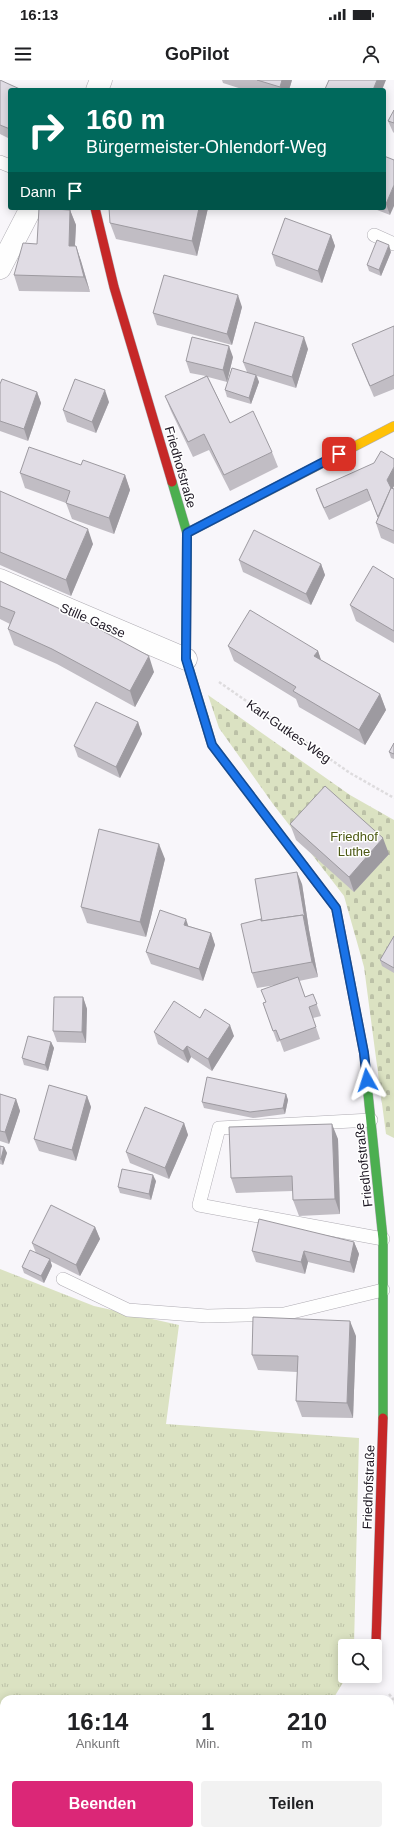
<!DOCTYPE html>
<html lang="de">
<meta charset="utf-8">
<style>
body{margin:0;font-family:Helvetica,sans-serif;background:#f2f2f2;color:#202124;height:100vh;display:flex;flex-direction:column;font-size:15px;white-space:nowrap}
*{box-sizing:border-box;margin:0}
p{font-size:13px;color:#757577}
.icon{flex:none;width:22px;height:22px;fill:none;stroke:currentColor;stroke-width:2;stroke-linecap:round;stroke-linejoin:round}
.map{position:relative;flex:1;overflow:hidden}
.sheet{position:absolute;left:0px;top:1615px;width:394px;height:140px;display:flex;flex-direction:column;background:#fff;border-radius:12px 12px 0 0;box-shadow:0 2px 10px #0003}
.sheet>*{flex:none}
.hud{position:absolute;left:8px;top:8px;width:378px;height:122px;border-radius:4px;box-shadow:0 2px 10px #0003;background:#00695c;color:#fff;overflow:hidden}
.controls{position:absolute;left:338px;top:1559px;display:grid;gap:8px}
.controls a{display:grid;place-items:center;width:44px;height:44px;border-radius:4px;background:#fff;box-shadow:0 2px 10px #0003;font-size:20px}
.pin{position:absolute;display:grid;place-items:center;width:34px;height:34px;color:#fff;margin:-17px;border-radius:8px;box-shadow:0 2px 6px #0006}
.me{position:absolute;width:44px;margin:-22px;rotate:354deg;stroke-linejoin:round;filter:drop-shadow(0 0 3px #0008)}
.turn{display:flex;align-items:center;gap:14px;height:84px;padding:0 12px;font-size:18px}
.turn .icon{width:52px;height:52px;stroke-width:2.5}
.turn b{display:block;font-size:28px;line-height:34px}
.then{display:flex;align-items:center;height:38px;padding:0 12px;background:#0003;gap:8px;font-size:15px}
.eta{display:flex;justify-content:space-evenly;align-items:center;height:68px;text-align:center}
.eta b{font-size:24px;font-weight:700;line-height:28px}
.action{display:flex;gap:8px;margin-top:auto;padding:8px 12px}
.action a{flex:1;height:46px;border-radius:4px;background:#db2777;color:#fff;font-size:16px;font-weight:700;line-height:46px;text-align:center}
.action a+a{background:#f2f2f2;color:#202124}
.status{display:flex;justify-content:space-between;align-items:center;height:28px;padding:0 20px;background:#fff;direction:ltr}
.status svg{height:11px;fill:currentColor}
header{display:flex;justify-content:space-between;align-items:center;height:52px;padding:0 12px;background:#fff;font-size:18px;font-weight:700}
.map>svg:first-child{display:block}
.grass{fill:url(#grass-tufts)}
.cemetery{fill:url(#cemetery-stones)}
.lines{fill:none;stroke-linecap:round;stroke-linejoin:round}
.lane-casing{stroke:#afacb3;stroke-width:14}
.street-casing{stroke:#afacb3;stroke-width:23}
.fast-casing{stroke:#afacb3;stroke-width:10}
.slow-casing{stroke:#afacb3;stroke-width:10}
.jam-casing{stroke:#afacb3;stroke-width:10}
.path{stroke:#dedcde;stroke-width:2.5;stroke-dasharray:3 2;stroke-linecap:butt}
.lane{stroke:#fefefe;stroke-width:13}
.street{stroke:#fefefe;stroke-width:22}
.fast{stroke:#4caf50;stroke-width:9}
.slow{stroke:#ffc107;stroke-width:9}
.jam{stroke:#c62828;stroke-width:9}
.wall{fill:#c1bdc4}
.shaded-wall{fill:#9d9aa0}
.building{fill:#e0dce4;stroke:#9d9aa0}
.route-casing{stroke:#114b97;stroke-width:10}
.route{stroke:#1a73e8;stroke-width:7}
.labels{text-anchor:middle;stroke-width:3;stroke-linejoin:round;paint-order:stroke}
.street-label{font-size:13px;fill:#1f1925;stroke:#fff}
.park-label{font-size:13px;fill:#4d5915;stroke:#fff}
</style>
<div class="status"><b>16:13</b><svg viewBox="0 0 49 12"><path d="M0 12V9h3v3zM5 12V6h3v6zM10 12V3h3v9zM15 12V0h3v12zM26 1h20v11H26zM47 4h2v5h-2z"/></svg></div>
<header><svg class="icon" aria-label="menu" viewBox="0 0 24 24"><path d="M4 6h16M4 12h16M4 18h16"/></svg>GoPilot<svg class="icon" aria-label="person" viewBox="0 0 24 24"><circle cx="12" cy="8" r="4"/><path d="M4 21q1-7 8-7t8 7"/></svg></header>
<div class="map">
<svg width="394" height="1755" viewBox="0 0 394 1755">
<defs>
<pattern id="grass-tufts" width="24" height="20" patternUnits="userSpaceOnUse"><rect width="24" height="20" fill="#dbe2c2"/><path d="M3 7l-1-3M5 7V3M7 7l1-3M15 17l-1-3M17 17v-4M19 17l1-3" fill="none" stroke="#bcc1a7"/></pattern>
<pattern id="cemetery-stones" width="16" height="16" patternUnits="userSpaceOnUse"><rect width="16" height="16" fill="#dbe2c2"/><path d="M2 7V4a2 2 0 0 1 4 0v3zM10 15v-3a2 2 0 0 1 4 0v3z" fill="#bcc1a7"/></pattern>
</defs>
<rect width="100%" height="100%" fill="#f8f6fa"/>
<polygon class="grass" points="0,1189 94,1226 179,1245 166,1344 359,1358 354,1566 345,1566 345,1596 347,1596 333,1619 4,1619 4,1751 249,1751 247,1755 0,1755"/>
<polygon class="cemetery" points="208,615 350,715 394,740 394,1058 386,1054 364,887 344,816 273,724 219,648"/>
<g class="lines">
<defs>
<g id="lane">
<polyline points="0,82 10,86"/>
<polyline points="374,155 394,164"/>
<polyline points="371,1040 219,1048 199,1125 383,1159"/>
<polyline points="63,1199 128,1230 207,1236 284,1234 383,1210"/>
</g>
<g id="street">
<polyline points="97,10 101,0"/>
<polyline points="0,188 31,128"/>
<polyline points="0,500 186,579"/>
</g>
<g id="fast">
<polyline points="172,402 187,453 186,579 204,638"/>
<polyline points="366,994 383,1159 383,1338"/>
</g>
<g id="slow">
<polyline points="187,453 394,346"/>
<polyline points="204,638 212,665 304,786"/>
</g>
<g id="jam">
<polyline points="95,128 114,207 172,402"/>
<polyline points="304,786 336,828 364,973 366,994"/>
<polyline points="375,1596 383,1338"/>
</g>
</defs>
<use href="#lane" class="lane-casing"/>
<use href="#street" class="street-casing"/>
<use href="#fast" class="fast-casing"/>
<use href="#slow" class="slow-casing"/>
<use href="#jam" class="jam-casing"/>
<g class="path">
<polyline points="219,602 350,693 394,718"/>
<polyline points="389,1614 394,1620"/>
<polyline points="279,1755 281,1751"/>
</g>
<use href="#lane" class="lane"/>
<use href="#street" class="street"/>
<use href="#fast" class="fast"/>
<use href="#slow" class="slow"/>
<use href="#jam" class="jam"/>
</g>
<g class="wall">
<polygon points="0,0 10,10 10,59 0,54"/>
<polygon points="222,0 292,0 289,10 245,10 223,3"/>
<polygon points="394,30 394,53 393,52 388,41"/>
<polygon points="384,76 390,135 372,128 384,128"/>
<polygon points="208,128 197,176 116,159 110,143"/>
<polygon points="70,130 76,145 75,166 76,166 81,181 90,212 19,211 14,195 37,164"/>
<polygon points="331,155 335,166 322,203 276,186 272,174"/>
<polygon points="391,172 381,196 369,191 367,185"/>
<polygon points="242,227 232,265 157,245 153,233"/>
<polygon points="394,246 394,309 374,317 356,275 352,264"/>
<polygon points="308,269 296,308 257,296 259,302 251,324 227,317 225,310 247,292 243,282"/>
<polygon points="233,277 227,302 208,297 230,343 272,372 278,387 230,411 209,370 193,377 171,331 165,316 206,296 190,293 186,281"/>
<polygon points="0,304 37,312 41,323 28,361 0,351"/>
<polygon points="109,322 96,353 67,342 63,330"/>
<polygon points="394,379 394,406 393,408 394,409 394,464 381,458 376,443 378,438 371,420 329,440 320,421 316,409"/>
<polygon points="81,385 125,395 130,410 114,454 72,439 66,423 25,408 20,393"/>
<polygon points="0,411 93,464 71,516 0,485"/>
<polygon points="239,480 321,484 325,495 311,525 243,492"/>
<polygon points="394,499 394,563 356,541 350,525"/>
<polygon points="0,501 154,592 135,627 57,584 14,565 8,549 10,544 0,539"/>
<polygon points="228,566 318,571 321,580 380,614 386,630 365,665 299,627 296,619 234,581"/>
<polygon points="138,642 142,654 120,698 78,677 74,666"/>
<polygon points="394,663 394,679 391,678 389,672"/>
<polygon points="290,744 389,774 354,812 296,760"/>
<polygon points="165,779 146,857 87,843 81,827"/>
<polygon points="302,804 309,850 318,897 299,901 305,917 313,914 321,936 313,938 320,959 284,972 280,961 277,962 263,923 266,922 276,905 257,908 252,893 261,839 262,841"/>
<polygon points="189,846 211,853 215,865 203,901 151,884 146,872"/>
<polygon points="394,856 394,893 382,886 380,880"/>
<polygon points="83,917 87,929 86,963 57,962 53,951"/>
<polygon points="200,938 234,956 212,991 191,977 188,983 158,964 154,952"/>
<polygon points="51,962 54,968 48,991 24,985 22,978"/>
<polygon points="0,1014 16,1019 20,1031 9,1064 0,1061"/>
<polygon points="286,1014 288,1020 285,1034 253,1038 204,1028 202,1022"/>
<polygon points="87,1016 91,1027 76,1081 39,1071 34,1059"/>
<polygon points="184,1043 188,1055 169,1099 130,1083 126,1072"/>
<polygon points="338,1059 340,1134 299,1136 293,1120 293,1111 236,1113 231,1098"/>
<polygon points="0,1066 4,1067 7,1073 3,1085 0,1084"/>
<polygon points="156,1101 151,1120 120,1113 118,1107"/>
<polygon points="95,1147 100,1159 80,1196 50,1181 52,1186 44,1203 24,1193 22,1187 36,1173 32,1163"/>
<polygon points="354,1162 359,1174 354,1193 308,1182 305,1194 256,1182 252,1171"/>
<polygon points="356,1256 353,1338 302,1337 296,1321 297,1292 258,1290 252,1275"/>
</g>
<g class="shaded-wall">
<polygon points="282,0 292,0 289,10 281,10 280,7"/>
<polygon points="377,0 386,0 382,10 373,10"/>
<polygon points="394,105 394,126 390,135 386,124"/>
<polygon points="199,128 208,128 197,176 192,161"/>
<polygon points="70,130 76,145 74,181 69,166"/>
<polygon points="331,155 335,166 322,203 318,191"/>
<polygon points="389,165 391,172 381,196 379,190"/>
<polygon points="76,166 81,181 90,212 84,197"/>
<polygon points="238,215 242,227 232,265 227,254"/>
<polygon points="304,257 308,269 296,308 292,297"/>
<polygon points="229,266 233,277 227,302 223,290"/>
<polygon points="256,295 259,302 251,324 249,318"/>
<polygon points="105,310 109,322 96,353 92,342"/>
<polygon points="37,312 41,323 28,361 24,349"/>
<polygon points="394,387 394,406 391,411 387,400"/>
<polygon points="125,395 130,410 114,454 109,438"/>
<polygon points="88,449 93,464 71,516 66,500"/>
<polygon points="321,484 325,495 311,525 306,514"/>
<polygon points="318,571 323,586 314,576"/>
<polygon points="149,576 154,592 135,627 130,611"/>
<polygon points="380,614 386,630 365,665 359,650"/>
<polygon points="138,642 142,654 120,698 116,687"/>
<polygon points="383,758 389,774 354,812 349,797"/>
<polygon points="159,764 165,779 146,857 140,842"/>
<polygon points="297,792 302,804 309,850 318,897 312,882 303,835"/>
<polygon points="186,839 190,851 184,845"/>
<polygon points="211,853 215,865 203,901 199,889"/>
<polygon points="83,917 87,929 86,963 82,952"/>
<polygon points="230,945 234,956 212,991 208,979"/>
<polygon points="51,962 54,968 48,991 45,985"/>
<polygon points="187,966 191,977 188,983 183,971"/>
<polygon points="286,1014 288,1020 285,1034 283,1028"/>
<polygon points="87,1016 91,1027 76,1081 72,1070"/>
<polygon points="16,1019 20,1031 9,1064 5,1052"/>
<polygon points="184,1043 188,1055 169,1099 165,1088"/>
<polygon points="332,1044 338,1059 340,1134 335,1119"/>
<polygon points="4,1067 7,1073 3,1085 1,1079"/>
<polygon points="153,1095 156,1101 151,1120 149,1114"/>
<polygon points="95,1147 100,1159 80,1196 76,1185"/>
<polygon points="354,1162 359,1174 354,1193 350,1182"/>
<polygon points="304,1171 308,1182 305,1194 301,1182"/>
<polygon points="50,1179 52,1186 44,1203 41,1196"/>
<polygon points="350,1241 356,1256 353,1338 347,1323"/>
</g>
<g class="building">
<polygon points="0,0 22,10 10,10 10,49 0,45"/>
<polygon points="257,0 282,0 280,7"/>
<polygon points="329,0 377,0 373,10 328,10 325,9"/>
<polygon points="394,30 394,43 388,41"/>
<polygon points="384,76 394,80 394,105 386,124 384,123"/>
<polygon points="39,128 70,130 69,166 76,166 84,197 14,195 23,163 37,164"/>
<polygon points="109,128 199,128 192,161 110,143"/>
<polygon points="285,138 331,155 318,191 272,174"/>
<polygon points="377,160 389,165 379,190 367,185"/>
<polygon points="164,195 238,215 227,254 153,233"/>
<polygon points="255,242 304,257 292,297 243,282"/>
<polygon points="394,246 394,295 370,306 352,264"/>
<polygon points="192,257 229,266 223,290 186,281"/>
<polygon points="232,288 256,295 249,318 225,310"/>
<polygon points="207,296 230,343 253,331 272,372 224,395 204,354 188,362 165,316"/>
<polygon points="2,299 37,312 24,349 0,341 0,304"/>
<polygon points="75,299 105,310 92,342 63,330"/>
<polygon points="29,367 81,385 83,380 125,395 109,438 66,423 70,411 20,393"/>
<polygon points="381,371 394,379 394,387 387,400 391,408 378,437 367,409 324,428 316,409 374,383"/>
<polygon points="391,408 394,409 394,451 376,443"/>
<polygon points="0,411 88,449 66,500 0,472"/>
<polygon points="254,450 321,484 306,514 239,480"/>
<polygon points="373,486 394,499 394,551 350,525"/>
<polygon points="0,501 71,534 149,576 130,611 52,569 8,549 15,532 0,526"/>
<polygon points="250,530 318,571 314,576 380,614 359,650 293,611 296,607 228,566"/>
<polygon points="96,622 138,642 116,687 74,666"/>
<polygon points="394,663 394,674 389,672"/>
<polygon points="325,706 383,758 349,797 290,744"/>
<polygon points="99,749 159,764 140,842 81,827"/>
<polygon points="297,792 305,839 303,835 262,841 255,799"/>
<polygon points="160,830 186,839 184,845 211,853 199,889 146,872"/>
<polygon points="303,835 312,882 252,893 241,844 261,839 261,841"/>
<polygon points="394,856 394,888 380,880"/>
<polygon points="298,897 305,917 313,914 317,924 309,927 316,947 280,960 276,950 273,951 263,923 266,922 261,910"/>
<polygon points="54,917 83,917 82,952 53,951"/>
<polygon points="174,921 200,938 205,929 230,945 208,979 187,966 183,971 154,952"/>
<polygon points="28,956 51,962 45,985 22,978"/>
<polygon points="207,997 286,1014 283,1028 250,1032 202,1022"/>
<polygon points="49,1005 87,1016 72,1070 34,1059"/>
<polygon points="0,1014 16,1019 5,1052 0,1051"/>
<polygon points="145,1027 184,1043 165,1088 126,1072"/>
<polygon points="332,1044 335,1119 293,1120 292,1096 231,1098 229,1047"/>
<polygon points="0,1066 4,1067 1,1079 0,1079"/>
<polygon points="122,1089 153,1095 149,1114 118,1107"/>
<polygon points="51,1125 95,1147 76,1185 32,1163"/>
<polygon points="259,1139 354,1162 350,1182 304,1171 301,1182 252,1171"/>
<polygon points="30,1170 50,1179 41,1196 22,1187"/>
<polygon points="253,1237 350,1241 347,1323 296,1321 298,1276 252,1275"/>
</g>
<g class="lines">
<defs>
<polyline id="route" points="339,374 187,453 186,579 212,665 336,828 364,973 367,1000"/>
</defs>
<use href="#route" class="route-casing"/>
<use href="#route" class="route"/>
</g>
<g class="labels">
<g class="street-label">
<text transform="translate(181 387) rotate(74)" y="5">Friedhofstraße</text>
<text transform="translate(93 540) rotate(23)" y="5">Stille Gasse</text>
<text transform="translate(289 651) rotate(35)" y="5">Karl-Gutkes-Weg</text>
<text transform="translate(363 1085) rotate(-96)" y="5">Friedhofstraße</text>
<text transform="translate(368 1407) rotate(-88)" y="5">Friedhofstraße</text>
</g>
<g class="park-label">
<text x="354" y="761">Friedhof<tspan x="354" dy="15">Luthe</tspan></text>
</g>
</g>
</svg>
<div class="controls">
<a><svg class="icon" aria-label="search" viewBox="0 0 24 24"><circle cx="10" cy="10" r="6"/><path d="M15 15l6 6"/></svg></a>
</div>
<div class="pin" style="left:339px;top:374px;background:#d93025"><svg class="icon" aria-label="arrive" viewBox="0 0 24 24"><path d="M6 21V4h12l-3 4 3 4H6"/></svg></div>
<svg class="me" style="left:367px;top:1000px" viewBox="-20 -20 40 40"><path d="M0-17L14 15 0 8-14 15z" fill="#1a73e8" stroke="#fff" stroke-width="4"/></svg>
<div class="hud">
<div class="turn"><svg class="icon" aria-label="right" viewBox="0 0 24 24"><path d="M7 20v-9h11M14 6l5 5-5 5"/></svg><div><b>160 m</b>Bürgermeister-Ohlendorf-Weg</div></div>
<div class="then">Dann<svg class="icon" aria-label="arrive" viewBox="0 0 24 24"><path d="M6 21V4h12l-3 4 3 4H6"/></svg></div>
</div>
<section class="sheet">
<div class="eta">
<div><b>16:14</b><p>Ankunft</p></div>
<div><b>1</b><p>Min.</p></div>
<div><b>210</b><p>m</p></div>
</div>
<div class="action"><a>Beenden</a><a>Teilen</a></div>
</section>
</div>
